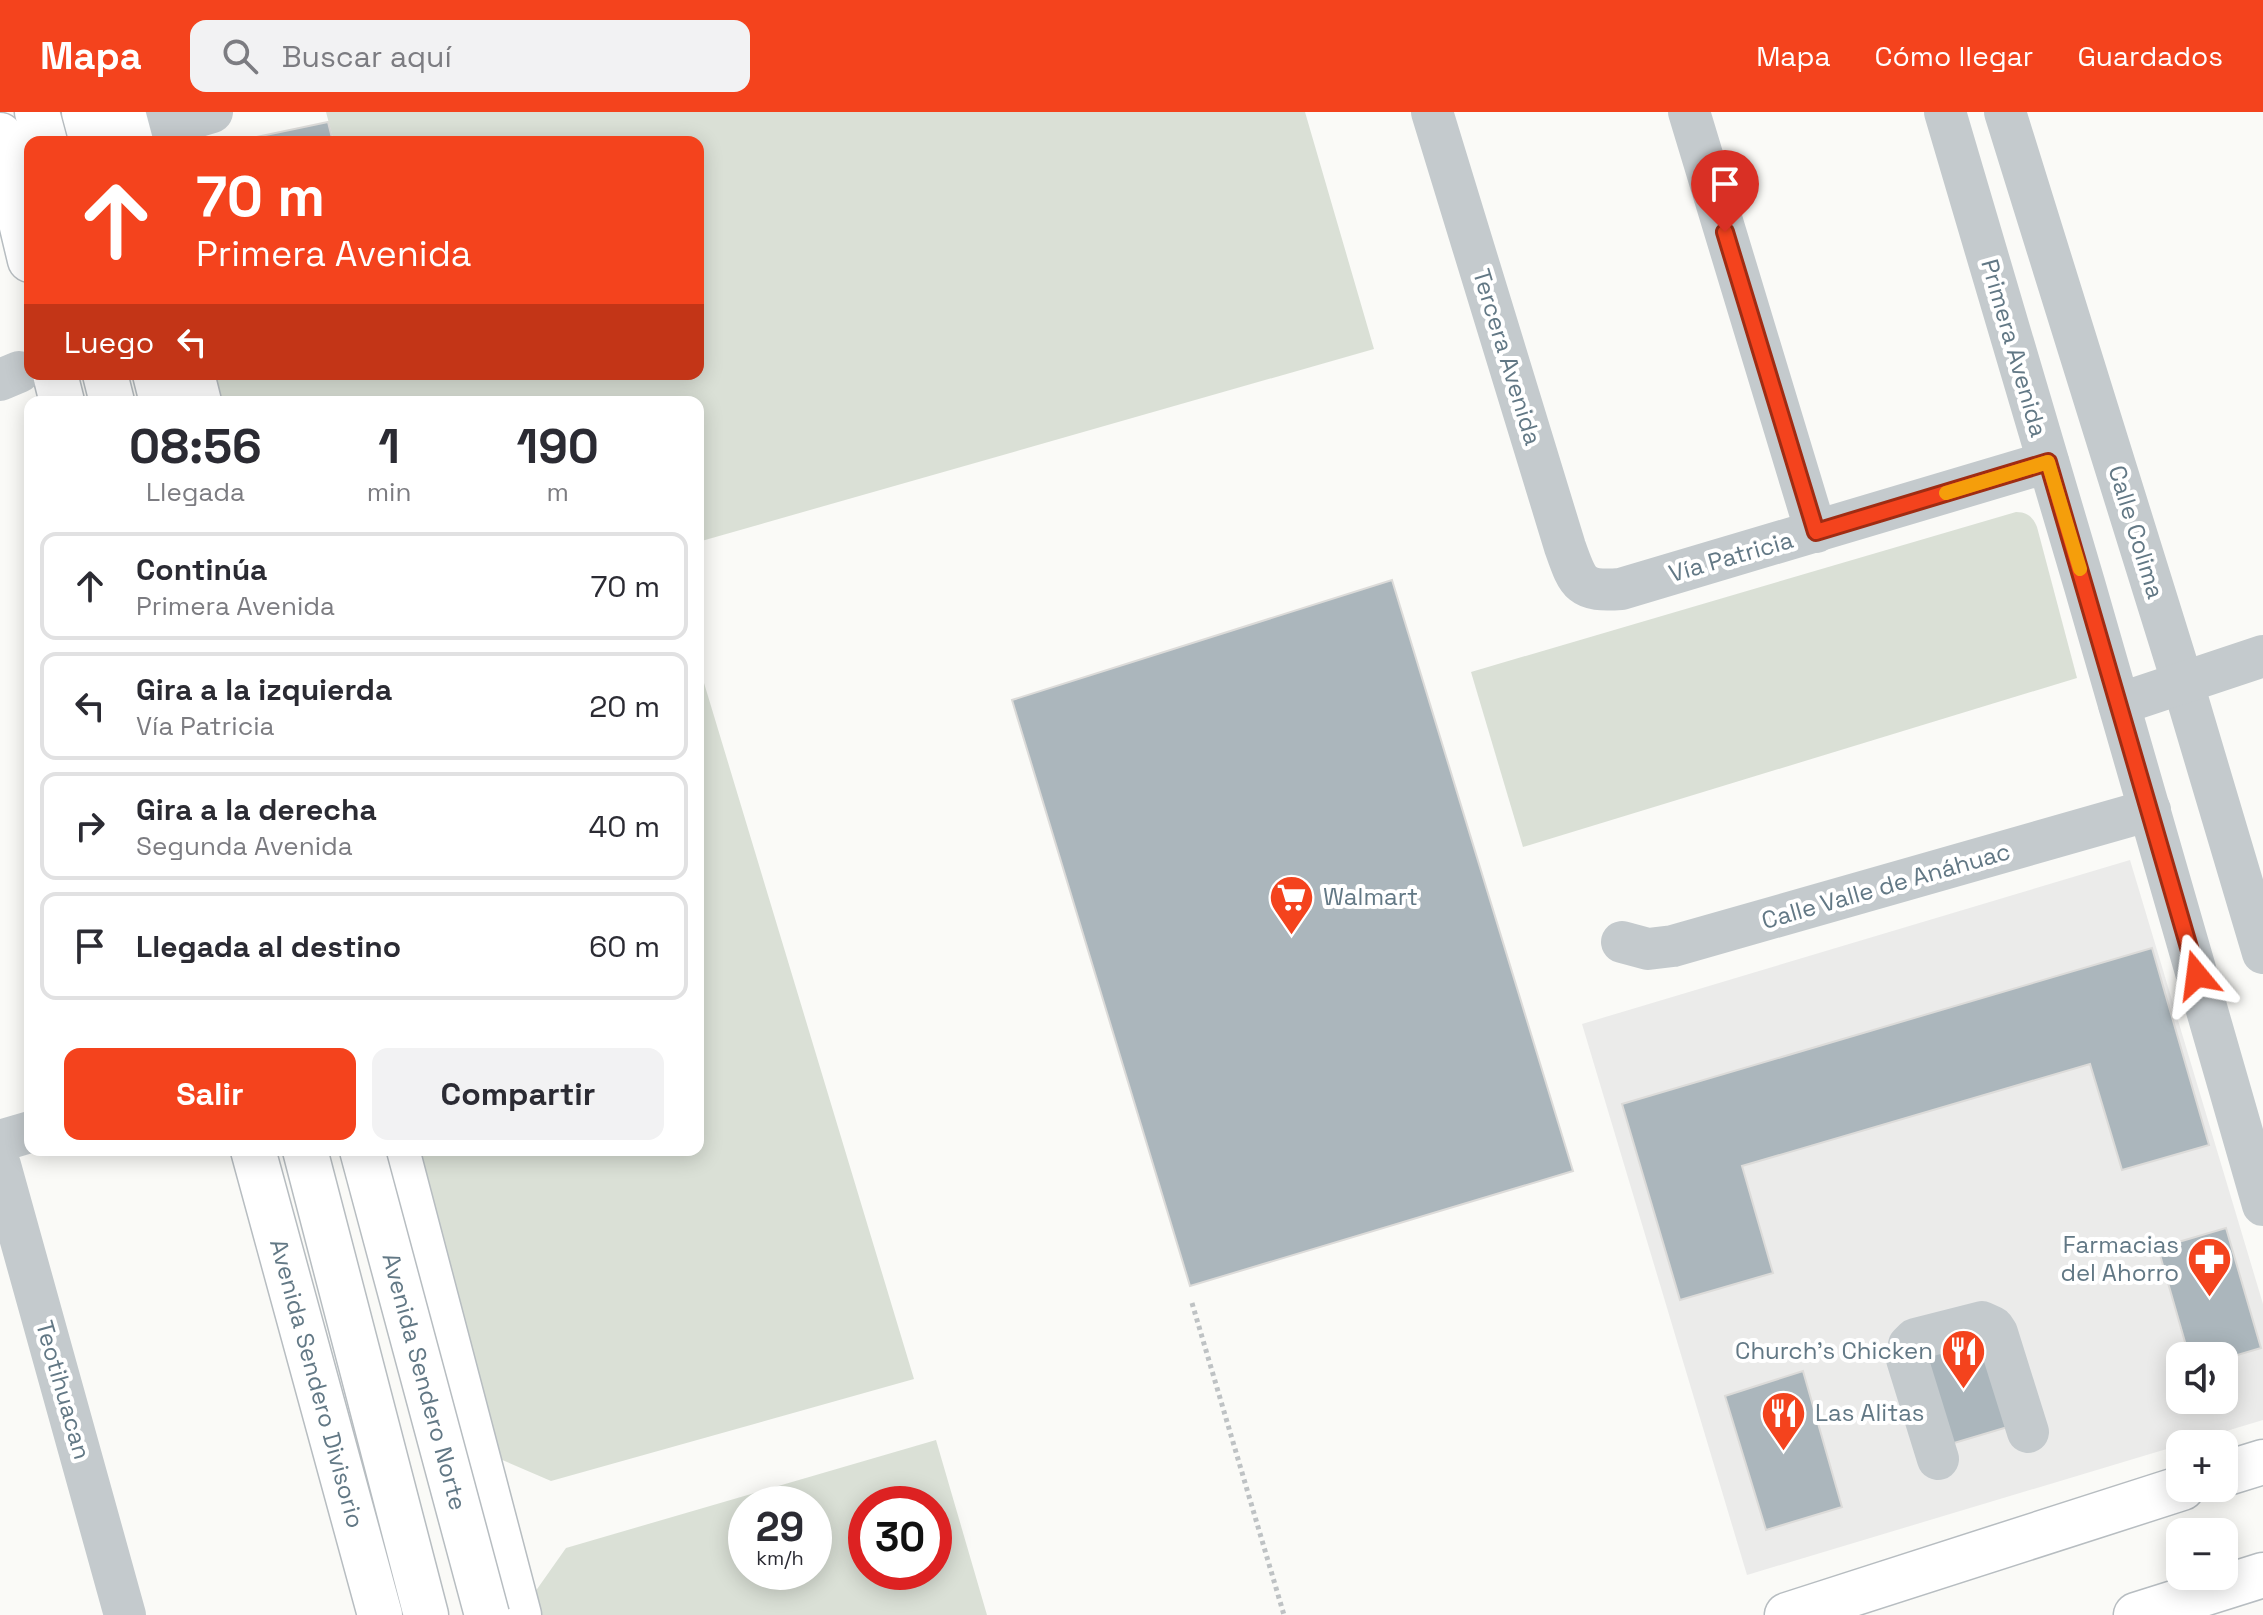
<!DOCTYPE html>
<html lang="es">
<meta charset="utf-8">
<style>
body{margin:0;font-family:"Space Grotesk",sans-serif;background:#f2f2f3;color:#2b2b33;height:100vh;display:flex;flex-direction:column;font-size:30px;white-space:nowrap}
*{box-sizing:border-box;margin:0}
p{font-size:26px;color:#7c7c81}
.icon{flex:none;width:44px;height:44px;fill:none;stroke:currentColor;stroke-width:2;stroke-linecap:round;stroke-linejoin:round}
.map{position:relative;flex:1;overflow:hidden}
.sheet{position:absolute;left:24px;top:284px;width:680px;height:760px;display:flex;flex-direction:column;background:#fff;border-radius:16px;box-shadow:0 4px 20px #0003}
.sheet>*{flex:none}
.hud{position:absolute;left:24px;top:24px;width:680px;height:244px;border-radius:16px;box-shadow:0 4px 20px #0003;background:#f4431d;color:#fff;overflow:hidden}
.controls{position:absolute;left:2166px;top:1230px;display:grid;gap:16px}
.controls a{display:grid;place-items:center;width:72px;height:72px;border-radius:16px;background:#fff;box-shadow:0 4px 20px #0003;font-size:40px}
.speed{position:absolute;left:728px;top:1374px;display:flex;gap:16px;font-size:40px;font-weight:700;text-align:center}
.speed>*{display:grid;place-content:center;width:104px;height:104px;border-radius:50%;background:#fff;box-shadow:0 4px 20px #0003;line-height:1}
.speed small{font-size:20px;font-weight:400}
.speed .limit{border:12px solid #d22;background:#fff;color:#111}
.pin{position:absolute;display:grid;place-items:center;width:68px;height:68px;color:#fff;margin:-82px -34px;border-radius:50% 50% 50% 0;rotate:-45deg;box-shadow:0 0 8px #0007}
.pin .icon{rotate:45deg}
.me{position:absolute;width:88px;margin:-44px;rotate:344deg;stroke-linejoin:round;filter:drop-shadow(0 0 6px #0008)}
.turn{display:flex;align-items:center;gap:28px;height:168px;padding:0 40px;font-size:36px}
.turn .icon{width:104px;height:104px;stroke-width:2.5}
.turn b{display:block;font-size:56px;line-height:68px}
.then{display:flex;align-items:center;height:76px;padding:0 40px;background:#0003;gap:16px;font-size:30px}
.eta{display:flex;justify-content:space-evenly;align-items:center;height:136px;text-align:center}
.eta b{font-size:48px;font-weight:800;line-height:56px}
.button{display:flex;gap:16px;margin-top:auto;padding:16px 40px}
.button a{flex:1;height:92px;border-radius:16px;background:#f4431d;color:#fff;font-size:32px;font-weight:800;line-height:92px;text-align:center}
.button a+a{background:#f2f2f3;color:#2b2b33}
ul{padding:0;list-style:none}
li{display:flex;align-items:center;gap:24px;height:108px;margin:0 16px 12px;padding:0 24px;border:4px solid #e1e1e2;border-radius:16px}
li div{flex:1}
li b{display:block;font-size:30px}
li em{font-style:normal}
header{display:flex;align-items:center;gap:48px;box-sizing:border-box;height:112px;padding:0 40px;background:#f4431d;color:#fff}
header strong{font-size:38px}
nav{display:flex;gap:44px;margin-inline-start:auto;font-size:28px}
.search{width:560px;height:72px;background:#f2f2f3;display:flex;align-items:center;gap:20px;box-sizing:border-box;padding:0 28px;border-radius:16px;color:#7c7c81;font-size:30px}
.map>svg:first-child{display:block}
.built{fill:#ebebea;fill-rule:evenodd}
.green{fill:#dae0d6;fill-rule:evenodd}
.building{fill:#abb6bc;stroke:#dcdbd9;stroke-width:2}
.lines{fill:none;stroke-linecap:round;stroke-linejoin:round}
.major-casing{stroke:#b7bdc1;stroke-width:47}
.path{stroke:#bec2c4;stroke-width:5;stroke-dasharray:4 4;stroke-linecap:butt}
.minor{stroke:#c4cacd;stroke-width:42}
.major{stroke:#fff;stroke-width:44}
.major-bridge-casing{stroke:#b7bdc1;stroke-width:47;stroke-linecap:butt}
.major-bridge{stroke:#fff;stroke-width:44}
.route-casing{stroke:#9f2c13;stroke-width:20}
.route{stroke:#f4431d;stroke-width:14}
.slow{stroke:#f59e0b;stroke-width:14}
.labels{text-anchor:middle;stroke-width:8;stroke-linejoin:round;paint-order:stroke}
.street-label{font-size:24px;fill:#627885;stroke:#fff}
.poi-label{font-size:24px;fill:#627885;stroke:#fff;text-anchor:start}
</style>
<header>
<strong>Mapa</strong>
<div class="search"><svg class="icon" aria-label="search" viewBox="0 0 24 24"><circle cx="10" cy="10" r="6"/><path d="M15 15l6 6"/></svg>Buscar aquí</div>
<nav><a>Mapa</a><a>Cómo llegar</a><a>Guardados</a></nav>
</header>
<div class="map">
<svg width="2263" height="1503" viewBox="0 0 2263 1503">
<rect width="100%" height="100%" fill="#fafaf7"/>
<path class="built" d="M2130,748L2263,1192V1308L1747,1463L1582,912ZM2180,1244H2224V1288H2180Z"/>
<g class="green">
<polygon points="326,0 1305,0 1374,237 698,430 698,290 220,290 213,262 698,262 698,30 334,30"/>
<path d="M2016,400C2027,400 2033,405 2037,415L2077,566L1523,735L1471,560Z"/>
<polygon points="698,551 914,1267 551,1369 493,1344 414,1038 698,1038"/>
<path d="M936,1328L987,1503H541L535,1480L566,1436ZM746,1392H814V1460H746ZM866,1392H934V1460H866Z"/>
</g>
<g class="building">
<polygon points="328,10 333,30 232,30"/>
<polygon points="1392,468 1573,1059 1190,1174 1012,588"/>
<polygon points="2152,836 2209,1033 2122,1058 2090,952 1742,1054 1773,1161 1680,1188 1622,992"/>
<polygon points="2226,1116 2261,1236 2224,1247 2224,1244 2189,1244 2158,1136"/>
<polygon points="1984,1221 2011,1314 1944,1334 1917,1241"/>
<polygon points="1803,1259 1842,1395 1766,1418 1725,1284"/>
</g>
<g class="lines">
<defs>
<g id="major">
<polyline points="37,0 45,30"/>
<polyline points="84,0 92,30"/>
<polyline points="123,0 131,30"/>
<polyline points="0,23 30,148"/>
<polyline points="55,262 62,290"/>
<polyline points="105,262 112,290"/>
<polyline points="155,262 162,290"/>
<polyline points="192,262 199,290"/>
<path id="s1" d="M253,1038L380,1503"/>
<polyline points="305,1038 426,1503"/>
<polyline points="397,1038 519,1503"/>
<polyline points="2224,1362 2263,1350"/>
<polyline points="1787,1503 2182,1376"/>
<polyline points="2136,1503 2263,1463"/>
</g>
</defs>
<use href="#major" class="major-casing"/>
<polyline class="path" points="1192,1191 1284,1503"/>
<g class="minor">
<path d="M1432,0L1565,435C1578,472 1580,480 1621,477L2048,350"/>
<polyline points="1689,0 1816,420"/>
<polyline points="1945,0 2084,471 2263,1093"/>
<polyline points="2005,0 2183,572 2263,841"/>
<polyline points="111,30 212,0"/>
<polyline points="0,268 19,260"/>
<polyline points="2119,592 2263,544"/>
<polyline points="1622,830 1648,837 1673,834 2150,698"/>
<polyline points="0,1029 30,1020"/>
<polyline points="0,1053 125,1503"/>
<polyline points="1938,1347 1907,1247 1909,1233 1915,1227 1982,1210 1993,1215 1997,1221 2028,1320"/>
</g>
<use href="#major" class="major"/>
<defs>
<g id="major-bridge">
<path id="s2" d="M362,1038L487,1503"/>
</g>
</defs>
<use href="#major-bridge" class="major-bridge-casing"/>
<use href="#major-bridge" class="major-bridge"/>
</g>
<g class="lines">
<defs>
<polyline id="route" points="1725,120 1816,420 2048,350 2197,863"/>
</defs>
<use href="#route" class="route-casing"/>
<use href="#route" class="route"/>
<polyline class="slow" points="1946,381 2048,350 2080,457"/>
</g>
<defs>
<symbol id="supermarket-pin" viewBox="-11 -11 22 30"><path d="M0 17L-7.5 6A9.5 9.5 0 1 1 7.5 6Z" fill="#f4431d" stroke="#fff"/><path d="M-6-5.5h2.5l.6 2H6L4.5 2H-2.5L-4.4-4H-6ZM-1.5 3.2a1.3 1.3 0 1 0 .1 0ZM3 3.2a1.3 1.3 0 1 0 .1 0Z" fill="#fff"/></symbol>
<symbol id="pharmacy-pin" viewBox="-11 -11 22 30"><path d="M0 17L-7.5 6A9.5 9.5 0 1 1 7.5 6Z" fill="#f4431d" stroke="#fff"/><path d="M-2-6h4v4h4v4h-4v4h-4v-4h-4v-4h4Z" fill="#fff"/></symbol>
<symbol id="restaurant-pin" viewBox="-11 -11 22 30"><path d="M0 17L-7.5 6A9.5 9.5 0 1 1 7.5 6Z" fill="#f4431d" stroke="#fff"/><path d="M-5-6h1v4h1v-4h1v4h1v-4h1v5L-1.5 .5V6h-2V.5L-5-1ZM5-6V6H3V1.5H1.5Q1.5-4 5-6Z" fill="#fff"/></symbol>
</defs>
<g fill-rule="evenodd">
<use href="#supermarket-pin" x="1266" y="760" width="51" height="69"/>
<use href="#pharmacy-pin" x="2184" y="1122" width="51" height="69"/>
<use href="#restaurant-pin" x="1938" y="1214" width="51" height="69"/>
<use href="#restaurant-pin" x="1758" y="1276" width="51" height="69"/>
</g>
<g class="labels">
<g class="street-label">
<text transform="translate(2014 236) rotate(74)" y="8">Primera Avenida</text>
<text transform="translate(1507 245) rotate(73)" y="8">Tercera Avenida</text>
<text transform="translate(2136 420) rotate(73)" y="8">Calle Colima</text>
<text transform="translate(1731 445) rotate(-16)" y="8">Vía Patricia</text>
<text transform="translate(1886 774) rotate(-16)" y="8">Calle Valle de Anáhuac</text>
<text dy="8" stroke="none"><textPath href="#s1" startOffset="242">Avenida Sendero Divisorio</textPath></text>
<text dy="8" stroke="none"><textPath href="#s2" startOffset="240">Avenida Sendero Norte</textPath></text>
<text transform="translate(63 1278) rotate(74)" y="8">Teotihuacan</text>
</g>
<g class="poi-label">
<text x="1323" y="793">Walmart</text>
<text x="2179" y="1141" text-anchor="end">Farmacias<tspan x="2179" dy="28">del Ahorro</tspan></text>
<text x="1933" y="1247" text-anchor="end">Church's Chicken</text>
<text x="1815" y="1309">Las Alitas</text>
</g>
</g>
</svg>
<div class="controls">
<a><svg class="icon" aria-label="sound" viewBox="0 0 24 24"><path d="M4 9h4l5-4v14l-5-4H4zM17 9q2 3 0 6"/></svg></a>
<a>+</a>
<a>−</a>
</div>
<div class="speed"><div>29<small>km/h</small></div><div class="limit">30</div></div>
<div class="pin" style="left:1725px;top:120px;background:#d93025"><svg class="icon" aria-label="arrive" viewBox="0 0 24 24"><path d="M6 21V4h12l-3 4 3 4H6"/></svg></div>
<svg class="me" style="left:2197px;top:863px" viewBox="-20 -20 40 40"><path d="M0-17L14 15 0 8-14 15z" fill="#f4431d" stroke="#fff" stroke-width="4"/></svg>
<div class="hud">
<div class="turn"><svg class="icon" aria-label="ahead" viewBox="0 0 24 24"><path d="M12 20V5M6 11l6-6 6 6"/></svg><div><b>70 m</b>Primera Avenida</div></div>
<div class="then">Luego<svg class="icon" aria-label="left" viewBox="0 0 24 24"><path d="M17 20v-9H6M10 6l-5 5 5 5"/></svg></div>
</div>
<section class="sheet">
<div class="eta">
<div><b>08:56</b><p>Llegada</p></div>
<div><b>1</b><p>min</p></div>
<div><b>190</b><p>m</p></div>
</div>
<ul>
<li><svg class="icon" aria-label="ahead" viewBox="0 0 24 24"><path d="M12 20V5M6 11l6-6 6 6"/></svg><div><b>Continúa</b><p>Primera Avenida</p></div><em>70 m</em></li>
<li><svg class="icon" aria-label="left" viewBox="0 0 24 24"><path d="M17 20v-9H6M10 6l-5 5 5 5"/></svg><div><b>Gira a la izquierda</b><p>Vía Patricia</p></div><em>20 m</em></li>
<li><svg class="icon" aria-label="right" viewBox="0 0 24 24"><path d="M7 20v-9h11M14 6l5 5-5 5"/></svg><div><b>Gira a la derecha</b><p>Segunda Avenida</p></div><em>40 m</em></li>
<li><svg class="icon" aria-label="arrive" viewBox="0 0 24 24"><path d="M6 21V4h12l-3 4 3 4H6"/></svg><div><b>Llegada al destino</b></div><em>60 m</em></li>
</ul>
<div class="button"><a>Salir</a><a>Compartir</a></div>
</section>
</div>
